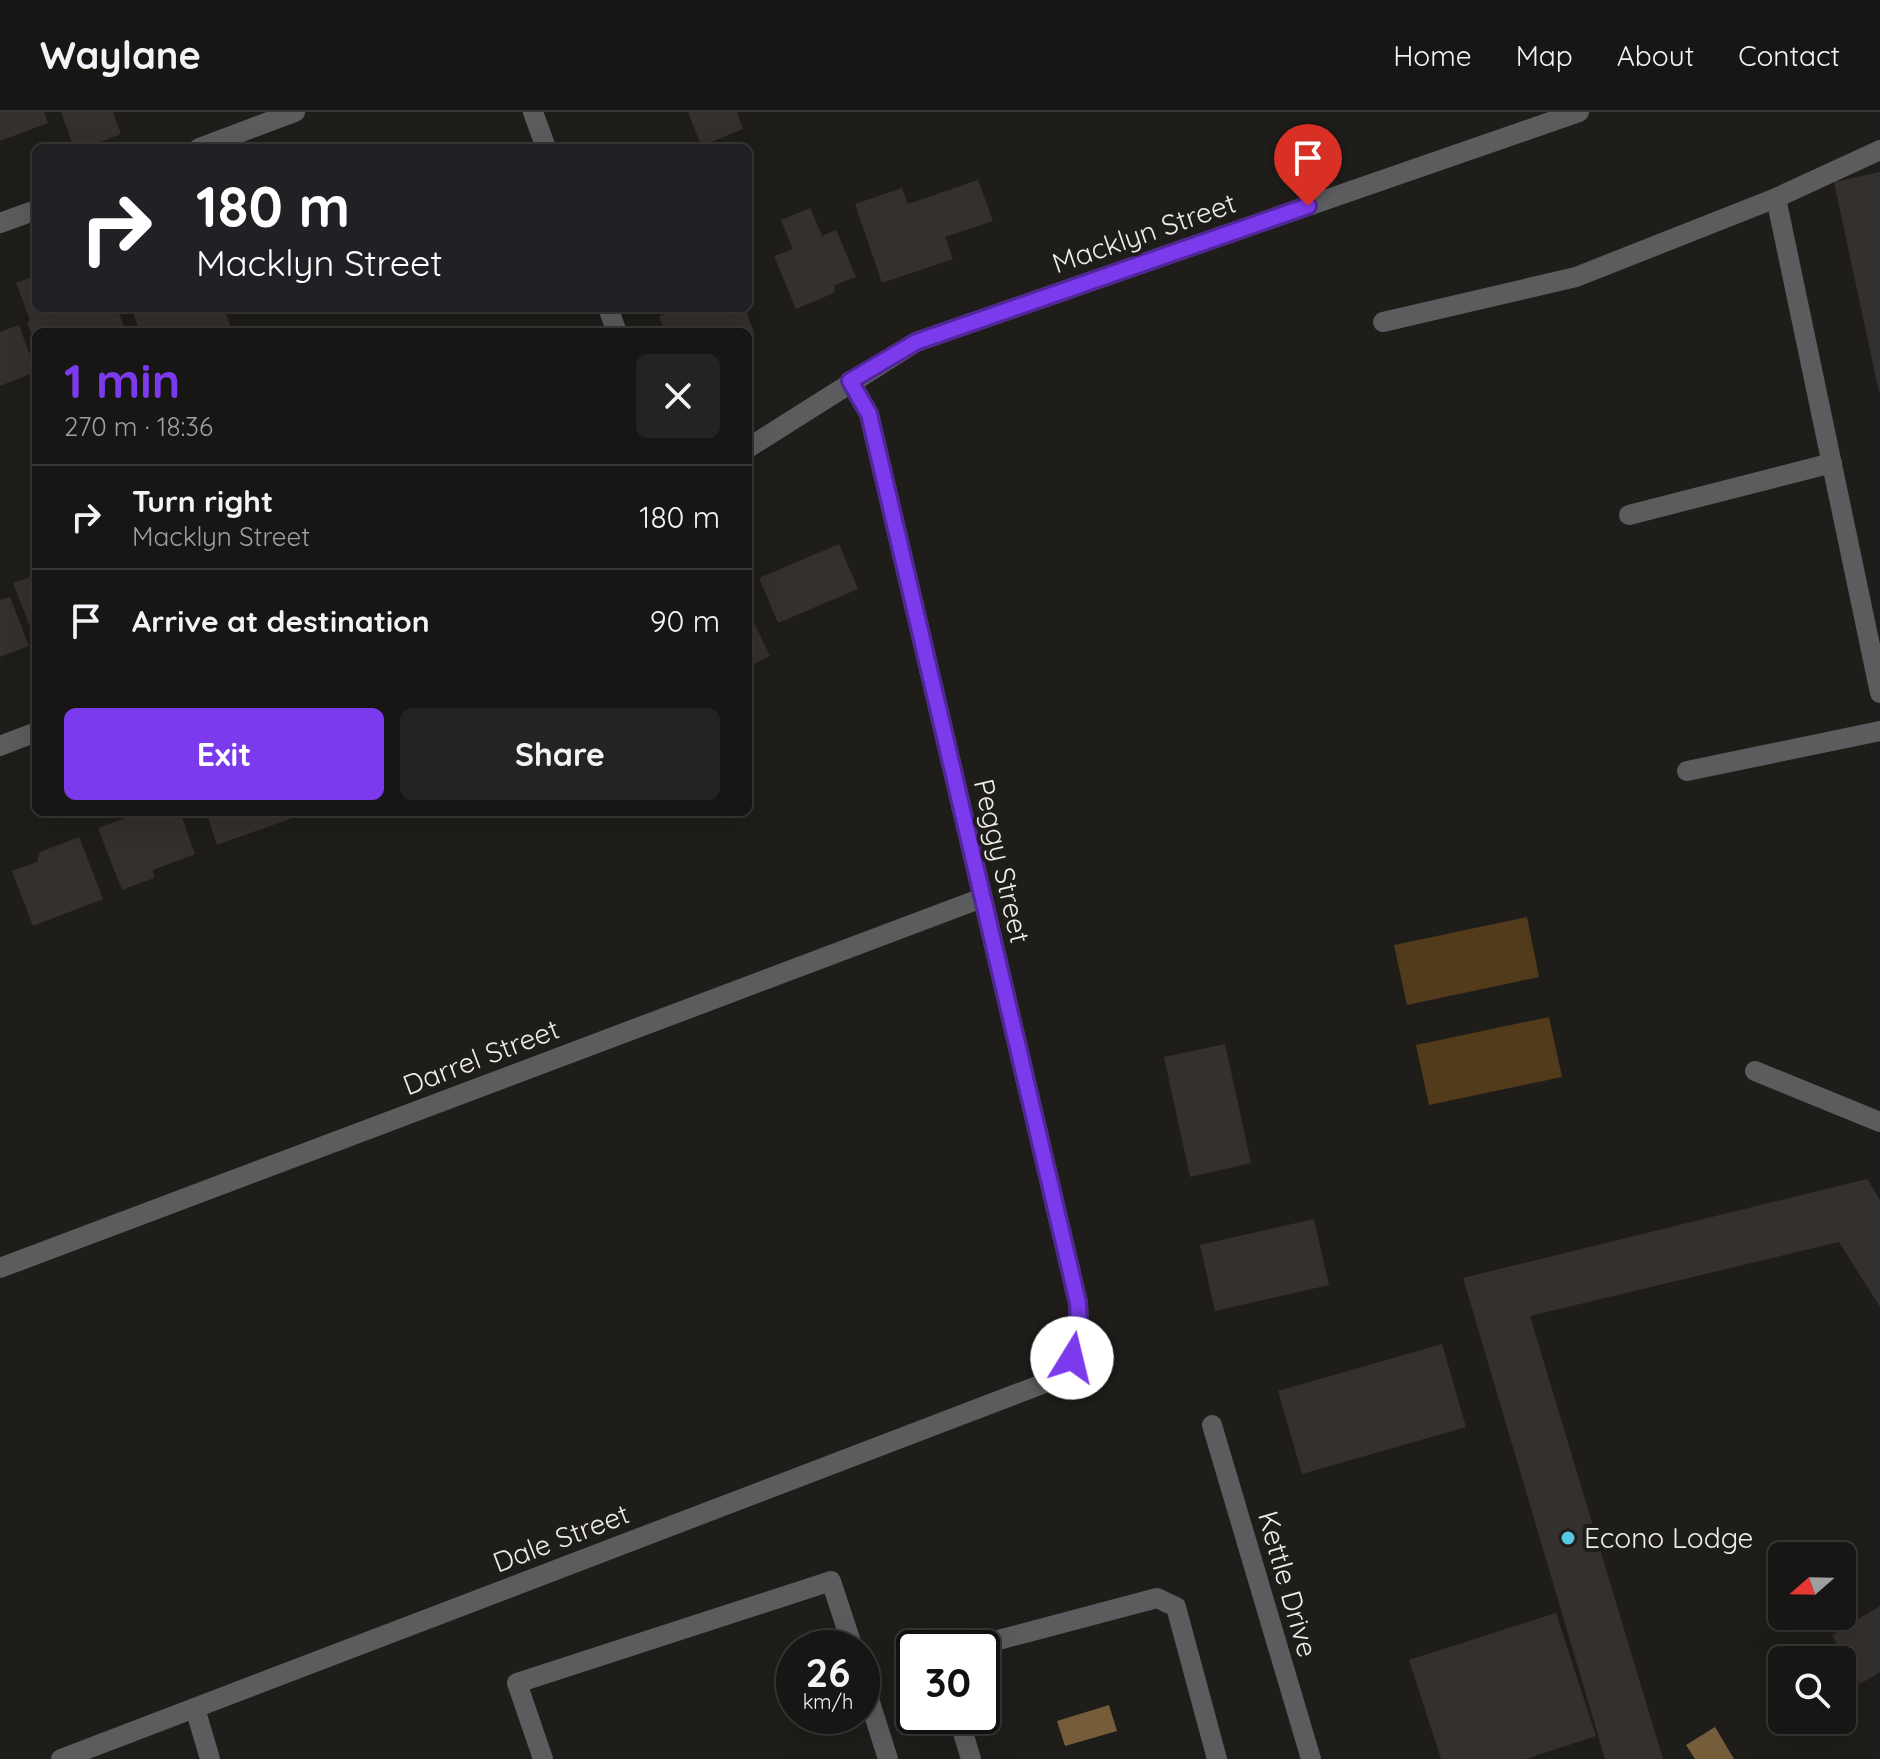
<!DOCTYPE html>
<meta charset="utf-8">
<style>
body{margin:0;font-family:Quicksand,sans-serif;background:#242322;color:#f1f3f6;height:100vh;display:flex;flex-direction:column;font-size:30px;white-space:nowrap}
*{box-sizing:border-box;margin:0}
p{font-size:26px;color:#9e9fa0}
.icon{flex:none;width:44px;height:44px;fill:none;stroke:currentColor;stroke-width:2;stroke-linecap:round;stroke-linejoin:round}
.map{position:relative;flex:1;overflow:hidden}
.sheet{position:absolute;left:32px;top:216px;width:720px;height:488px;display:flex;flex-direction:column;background:#171614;border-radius:12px;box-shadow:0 8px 32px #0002,0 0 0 2px #363534}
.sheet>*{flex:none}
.banner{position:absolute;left:32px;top:32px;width:720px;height:168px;border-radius:12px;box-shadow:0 8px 32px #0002,0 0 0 2px #363534;background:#202124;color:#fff;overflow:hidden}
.needle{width:52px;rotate:250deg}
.controls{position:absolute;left:1768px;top:1430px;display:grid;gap:16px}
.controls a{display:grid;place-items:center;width:88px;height:88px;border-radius:12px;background:#171614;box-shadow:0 8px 32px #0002,0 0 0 2px #363534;font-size:40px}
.speed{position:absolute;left:776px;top:1518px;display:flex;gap:16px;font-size:40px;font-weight:700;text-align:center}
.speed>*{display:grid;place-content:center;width:104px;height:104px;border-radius:50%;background:#171614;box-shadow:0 8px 32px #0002,0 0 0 2px #363534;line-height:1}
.speed small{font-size:20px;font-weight:400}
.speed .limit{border:4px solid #111;border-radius:12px;background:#fff;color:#111}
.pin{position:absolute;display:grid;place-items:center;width:68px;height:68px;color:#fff;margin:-82px -34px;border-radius:50% 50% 50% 0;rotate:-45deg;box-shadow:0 0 8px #0007}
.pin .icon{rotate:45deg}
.me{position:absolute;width:88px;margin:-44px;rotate:9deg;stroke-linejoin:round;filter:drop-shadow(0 0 6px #0008)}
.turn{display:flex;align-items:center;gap:28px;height:168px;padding:0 32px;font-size:36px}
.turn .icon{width:104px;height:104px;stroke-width:2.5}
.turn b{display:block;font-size:56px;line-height:68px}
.round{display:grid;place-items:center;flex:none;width:84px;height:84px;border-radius:12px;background:#242322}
.overview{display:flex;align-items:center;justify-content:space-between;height:136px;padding:0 32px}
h1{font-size:48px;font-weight:800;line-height:60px;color:#7c3aed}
.primary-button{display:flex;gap:16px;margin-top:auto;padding:16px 32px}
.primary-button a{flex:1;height:92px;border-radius:12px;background:#7c3aed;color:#fff;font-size:32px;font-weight:800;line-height:92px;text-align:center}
.primary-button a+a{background:#242322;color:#f1f3f6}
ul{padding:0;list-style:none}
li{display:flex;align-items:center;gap:24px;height:104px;padding:0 32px;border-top:2px solid #363534}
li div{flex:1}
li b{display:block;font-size:30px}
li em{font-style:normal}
header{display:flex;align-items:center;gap:48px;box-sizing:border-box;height:112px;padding:0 40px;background:#171614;border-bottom:2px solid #363534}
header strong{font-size:38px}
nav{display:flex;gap:44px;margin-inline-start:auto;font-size:28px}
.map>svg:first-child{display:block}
.green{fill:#513b1a}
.water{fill:#765d3a}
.building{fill:#33302e}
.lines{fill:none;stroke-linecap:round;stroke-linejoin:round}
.service{stroke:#5a5c5d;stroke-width:20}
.minor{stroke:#5a5c5d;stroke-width:20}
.route-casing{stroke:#51269a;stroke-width:20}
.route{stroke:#7c3aed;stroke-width:14}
.poi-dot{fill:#56c9e0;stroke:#1f1d1a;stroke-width:3}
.labels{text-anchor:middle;stroke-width:8;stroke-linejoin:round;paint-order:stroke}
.street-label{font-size:28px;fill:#eeecea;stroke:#1f1d1a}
.poi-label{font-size:28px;fill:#eeecea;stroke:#1f1d1a;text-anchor:start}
</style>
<header>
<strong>Waylane</strong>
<nav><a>Home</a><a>Map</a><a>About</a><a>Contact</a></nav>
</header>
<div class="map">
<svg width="1880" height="1647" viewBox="0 0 1880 1647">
<rect width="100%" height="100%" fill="#1f1d1a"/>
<g class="green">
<polygon points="1527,805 1539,865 1407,893 1394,833"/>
<polygon points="1549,905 1562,965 1429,993 1416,933"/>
</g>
<g class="water">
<polygon points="1109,1593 1117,1619 1065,1634 1057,1609"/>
<polygon points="1715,1615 1734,1647 1695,1647 1686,1633"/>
</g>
<g class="building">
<polygon points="0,0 44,0 48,11 0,29"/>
<polygon points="61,0 113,0 121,22 85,36 74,36"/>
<polygon points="688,0 737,0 743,17 701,34"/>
<polygon points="1880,60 1880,279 1879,280 1834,70"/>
<polygon points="978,68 993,109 945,125 953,147 882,171 855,92 902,76 908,92"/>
<polygon points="810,96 822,124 836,118 856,165 835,173 834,181 796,197 774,144 793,137 781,108"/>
<polygon points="36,163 36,196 117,196 126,220 36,220 36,234 27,210 30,208 16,171"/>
<polygon points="131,196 224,196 232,218 140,220"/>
<polygon points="679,196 745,196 755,223 748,226 748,220 665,220 659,204"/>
<polygon points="19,213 36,260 0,274 0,220"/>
<polygon points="839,432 858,477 778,511 759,466"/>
<polygon points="36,463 36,530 13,471"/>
<polygon points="10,485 29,534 0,545 0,488"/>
<polygon points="748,498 770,544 748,555"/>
<polygon points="142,700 180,700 195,742 153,758 154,766 122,778 98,716"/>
<polygon points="206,700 309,700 217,733"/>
<polygon points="79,725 103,787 33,814 12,759 37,750 40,740"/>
<polygon points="1225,932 1251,1051 1190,1065 1164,945"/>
<polygon points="1867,1067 1880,1088 1880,1195 1839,1130 1530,1204 1663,1647 1605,1647 1463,1166"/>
<polygon points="1314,1107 1329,1173 1215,1199 1200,1133"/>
<polygon points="1442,1232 1466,1315 1302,1362 1278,1279"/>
<polygon points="1880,1494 1880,1560 1860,1572 1832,1523"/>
<polygon points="1556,1501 1596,1624 1526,1647 1441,1647 1409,1548"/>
</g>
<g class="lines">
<g class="service">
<polyline points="1776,86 1880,581"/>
<polyline points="1383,210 1576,165 1776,86 1880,38"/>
<polyline points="1629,403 1832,351"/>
<polyline points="1687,659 1880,619"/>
<polyline points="1755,959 1880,1010"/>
<polyline points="968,1536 1157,1486 1176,1495 1217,1647"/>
<polyline points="862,1565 888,1647"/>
<polyline points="958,1604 971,1647"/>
<polyline points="543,1647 517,1571 831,1469 853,1536"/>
</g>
<g class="minor">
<polyline points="533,0 546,36"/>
<polyline points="199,36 295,0"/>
<polyline points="0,111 36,98"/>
<polyline points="608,196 617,220"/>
<polyline points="748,336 916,230 1579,0"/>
<polyline points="0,634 36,620"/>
<polyline points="0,1156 982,786"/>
<polyline points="1212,1313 1311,1647"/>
<polyline points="195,1596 210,1647"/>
<path d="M61,1647L1045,1271C1078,1243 1080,1234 1078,1191L869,302L850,269"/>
</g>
</g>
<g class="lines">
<defs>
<polyline id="route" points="1072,1246 1079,1220 1078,1191 869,302 850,269 916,230 1308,94"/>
</defs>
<use href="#route" class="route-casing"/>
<use href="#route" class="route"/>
</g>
<circle class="poi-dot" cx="1568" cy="1426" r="8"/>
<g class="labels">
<g class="street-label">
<text transform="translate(1144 121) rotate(-19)" y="10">Macklyn Street</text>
<text transform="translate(1002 749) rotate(77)" y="10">Peggy Street</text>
<text transform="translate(481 945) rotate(-21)" y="10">Darrel Street</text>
<text transform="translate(561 1426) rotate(-21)" y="10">Dale Street</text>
<text transform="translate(1288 1472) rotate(74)" y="10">Kettle Drive</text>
</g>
<g class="poi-label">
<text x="1584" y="1436">Econo Lodge</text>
</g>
</g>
</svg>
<div class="controls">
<a><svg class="needle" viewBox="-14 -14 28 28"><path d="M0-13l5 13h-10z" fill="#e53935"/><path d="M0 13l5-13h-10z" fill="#9e9fa0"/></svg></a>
<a><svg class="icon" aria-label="search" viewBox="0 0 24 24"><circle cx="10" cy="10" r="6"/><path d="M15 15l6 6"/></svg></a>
</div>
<div class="speed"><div>26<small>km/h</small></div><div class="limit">30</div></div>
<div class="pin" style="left:1308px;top:94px;background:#d93025"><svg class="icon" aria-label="arrive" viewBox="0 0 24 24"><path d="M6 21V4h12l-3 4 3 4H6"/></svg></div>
<svg class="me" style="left:1072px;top:1246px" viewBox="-20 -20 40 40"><circle r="19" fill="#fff"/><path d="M0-13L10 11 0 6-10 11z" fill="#7c3aed"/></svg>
<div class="banner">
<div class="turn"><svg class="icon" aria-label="right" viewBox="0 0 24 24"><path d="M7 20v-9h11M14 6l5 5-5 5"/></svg><div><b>180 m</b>Macklyn Street</div></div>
</div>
<section class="sheet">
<div class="overview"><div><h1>1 min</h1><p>270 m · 18:36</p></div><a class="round"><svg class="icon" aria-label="close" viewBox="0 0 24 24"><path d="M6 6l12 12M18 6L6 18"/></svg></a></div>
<ul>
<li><svg class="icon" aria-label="right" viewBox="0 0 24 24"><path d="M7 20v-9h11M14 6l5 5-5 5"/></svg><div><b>Turn right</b><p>Macklyn Street</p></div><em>180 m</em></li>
<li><svg class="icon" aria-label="arrive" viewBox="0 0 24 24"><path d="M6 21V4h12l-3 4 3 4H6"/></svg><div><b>Arrive at destination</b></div><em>90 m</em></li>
</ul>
<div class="primary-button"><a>Exit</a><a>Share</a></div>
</section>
</div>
